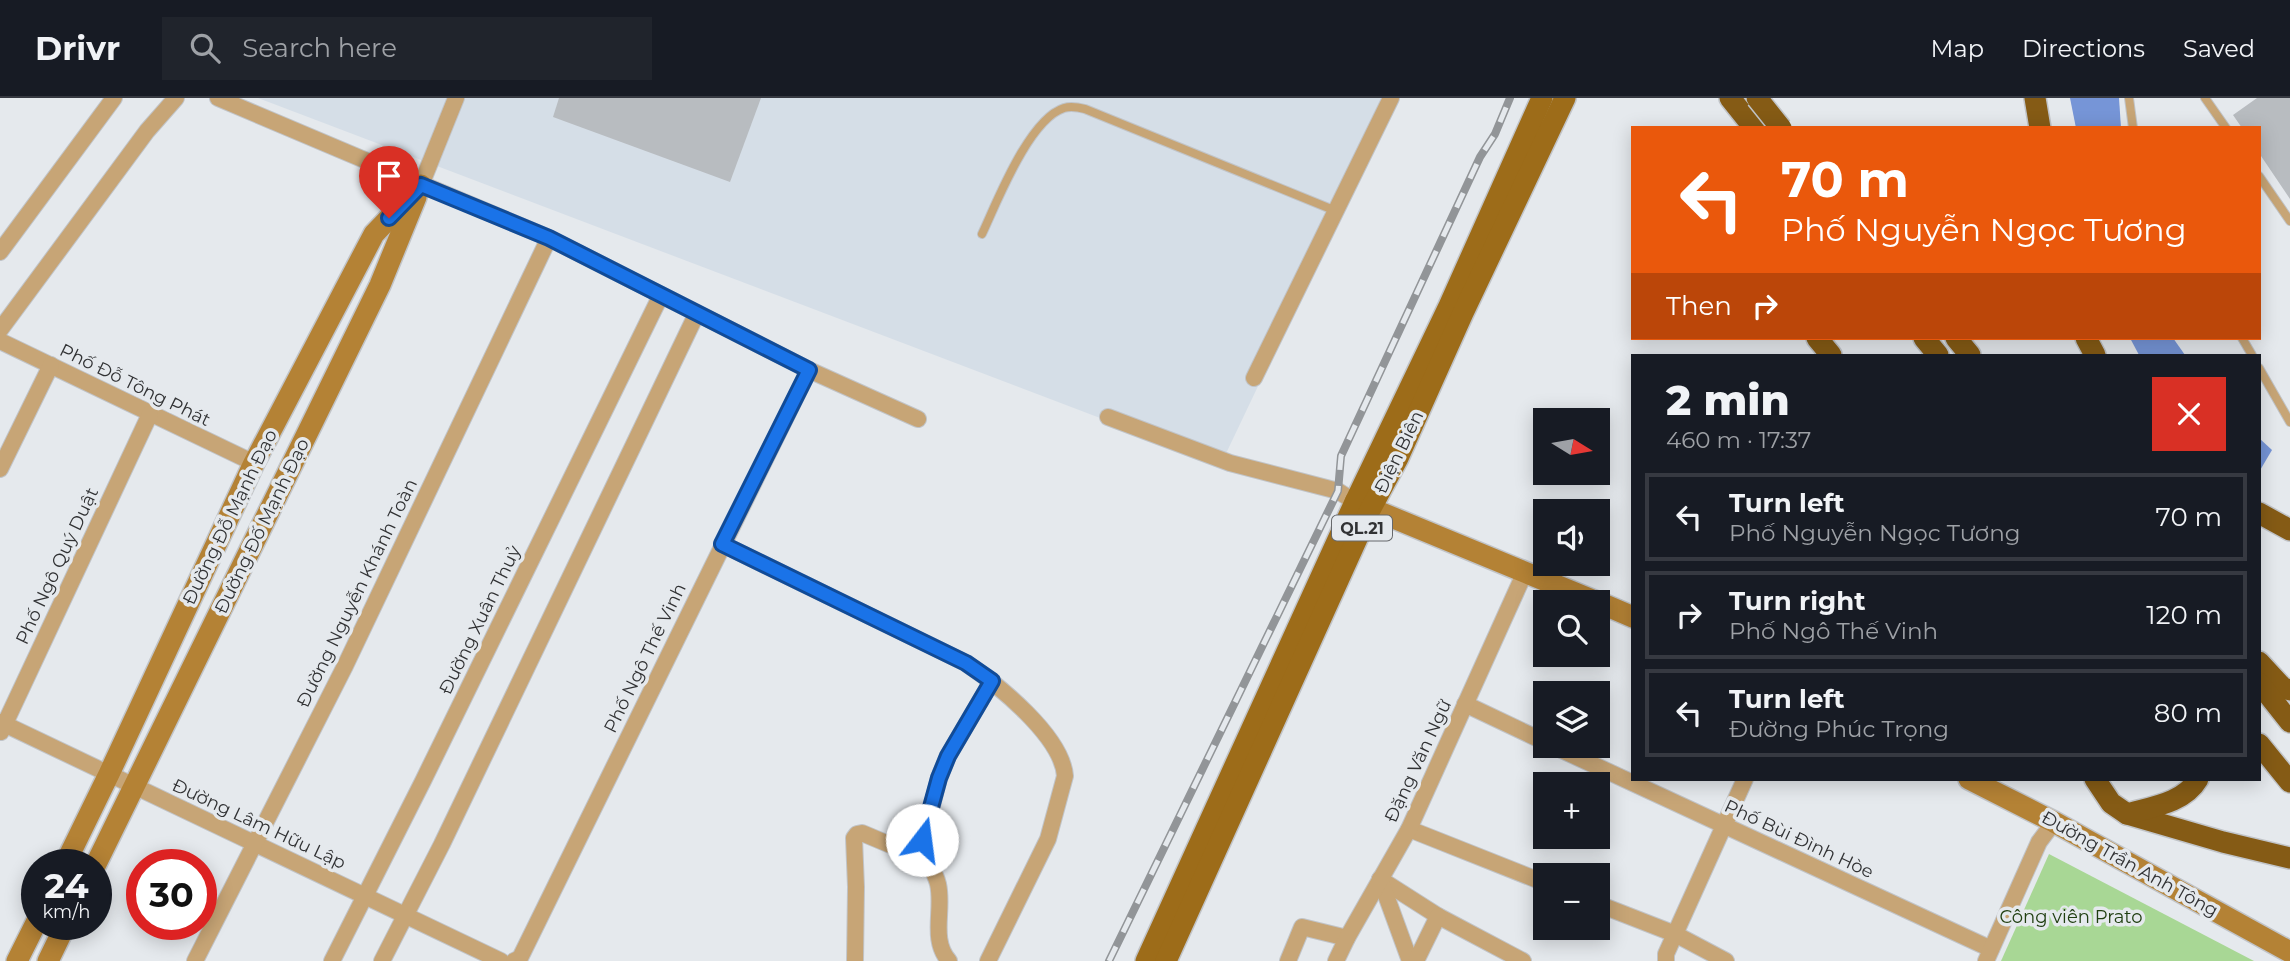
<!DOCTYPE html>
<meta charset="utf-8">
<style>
body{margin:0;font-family:Montserrat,sans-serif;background:#20242c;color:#f1f3f6;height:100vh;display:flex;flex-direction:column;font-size:26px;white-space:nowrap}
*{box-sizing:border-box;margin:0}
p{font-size:23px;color:#9ea1a6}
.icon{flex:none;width:38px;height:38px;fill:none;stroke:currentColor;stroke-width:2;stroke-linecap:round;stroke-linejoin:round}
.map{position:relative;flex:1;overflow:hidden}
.drawer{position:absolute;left:1631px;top:256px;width:630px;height:427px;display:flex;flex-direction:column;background:#171b24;border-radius:0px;box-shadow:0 4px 18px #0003}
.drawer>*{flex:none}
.hud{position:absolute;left:1631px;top:28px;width:630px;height:214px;border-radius:0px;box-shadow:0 4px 18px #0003;background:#ea580c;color:#fff;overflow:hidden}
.needle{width:46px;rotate:101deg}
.tools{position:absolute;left:1533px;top:310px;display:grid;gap:14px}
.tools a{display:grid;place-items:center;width:77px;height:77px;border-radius:0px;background:#171b24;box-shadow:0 4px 18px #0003;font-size:35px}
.speed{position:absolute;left:21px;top:751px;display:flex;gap:14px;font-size:35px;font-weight:700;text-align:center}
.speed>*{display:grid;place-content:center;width:91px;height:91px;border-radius:50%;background:#171b24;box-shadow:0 4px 18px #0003;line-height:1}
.speed small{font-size:18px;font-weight:400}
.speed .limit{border:10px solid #d22;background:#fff;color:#111}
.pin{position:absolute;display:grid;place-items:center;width:60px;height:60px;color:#fff;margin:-72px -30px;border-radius:50% 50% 50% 0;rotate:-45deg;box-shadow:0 0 7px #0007}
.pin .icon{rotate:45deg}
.me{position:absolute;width:77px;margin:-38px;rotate:15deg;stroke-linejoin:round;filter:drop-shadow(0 0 5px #0008)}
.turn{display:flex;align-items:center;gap:24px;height:147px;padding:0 35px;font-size:32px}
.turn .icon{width:91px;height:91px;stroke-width:2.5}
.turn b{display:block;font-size:49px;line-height:60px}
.then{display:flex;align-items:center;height:66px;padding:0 35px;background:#0003;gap:14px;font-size:26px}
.round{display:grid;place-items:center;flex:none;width:74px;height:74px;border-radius:0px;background:#20242c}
.headline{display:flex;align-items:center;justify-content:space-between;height:119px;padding:0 35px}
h1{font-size:42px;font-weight:800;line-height:52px}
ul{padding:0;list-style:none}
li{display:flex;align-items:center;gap:21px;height:88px;margin:0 14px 10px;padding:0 21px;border:4px solid #363941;border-radius:0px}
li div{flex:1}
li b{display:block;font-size:26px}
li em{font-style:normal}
header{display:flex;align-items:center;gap:42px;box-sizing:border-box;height:98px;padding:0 35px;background:#171b24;border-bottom:2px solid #363941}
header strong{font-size:33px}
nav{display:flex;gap:38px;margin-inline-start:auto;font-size:24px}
.search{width:490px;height:63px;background:#20242c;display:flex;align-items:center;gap:18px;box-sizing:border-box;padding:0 24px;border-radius:0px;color:#9ea1a6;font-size:26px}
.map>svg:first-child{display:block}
.built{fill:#d5dee7}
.green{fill:#a8d795}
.water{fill:#7695d7}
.building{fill:#b8bcc0}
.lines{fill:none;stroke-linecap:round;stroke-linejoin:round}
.lane-casing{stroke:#c1c4c8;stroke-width:10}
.street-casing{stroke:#c1c4c8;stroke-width:18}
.secondary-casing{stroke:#c1c4c8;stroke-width:24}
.primary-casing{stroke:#c1c4c8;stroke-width:24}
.highway-casing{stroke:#c1c4c8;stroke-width:24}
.lane{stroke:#c7a576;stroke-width:8}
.street{stroke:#c7a576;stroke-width:16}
.secondary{stroke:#b48235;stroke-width:21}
.primary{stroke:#9d6c19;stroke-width:21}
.highway{stroke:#855b15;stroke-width:21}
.rail-casing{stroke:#929598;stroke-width:8}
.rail{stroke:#e5e9ed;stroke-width:5;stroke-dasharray:16;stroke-linecap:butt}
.highway-bridge-casing{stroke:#c1c4c8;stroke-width:24;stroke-linecap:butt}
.highway-bridge{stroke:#855b15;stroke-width:21}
.route-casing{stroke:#114b97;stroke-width:18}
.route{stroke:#1a73e8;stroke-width:12}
.labels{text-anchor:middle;stroke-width:7;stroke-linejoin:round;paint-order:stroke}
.shield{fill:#e5e9ed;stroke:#67696c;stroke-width:2}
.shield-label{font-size:16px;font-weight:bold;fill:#313234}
.street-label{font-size:18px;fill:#313234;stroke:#e5e9ed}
.park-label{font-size:18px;fill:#203f11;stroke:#e5e9ed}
</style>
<header>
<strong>Drivr</strong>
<div class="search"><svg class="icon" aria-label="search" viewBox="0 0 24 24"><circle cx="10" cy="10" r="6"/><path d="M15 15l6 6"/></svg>Search here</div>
<nav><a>Map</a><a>Directions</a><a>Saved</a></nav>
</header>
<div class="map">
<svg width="2290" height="863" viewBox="0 0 2290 863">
<rect width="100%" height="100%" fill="#e5e9ed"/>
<polygon class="built" points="258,0 1395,0 1221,366"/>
<polygon class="green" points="2049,756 2254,863 2001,863"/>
<g class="water">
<polygon points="2070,0 2119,0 2121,30 2076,30"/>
<polygon points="2130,240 2173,240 2185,257 2139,257"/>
<polygon points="2259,340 2272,352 2259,374"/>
</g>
<g class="building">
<polygon points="559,0 761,0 730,84 553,19"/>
<polygon points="2257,0 2290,0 2290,101 2259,55 2259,30 2242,30 2233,17"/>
</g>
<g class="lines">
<defs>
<g id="lane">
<polyline points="2129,0 2133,30"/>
<polyline points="2205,0 2226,30"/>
<polyline points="2259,78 2290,123"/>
<path d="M982,136C997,104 1029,21 1064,10C1071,8 1077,9 1085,11L1336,113"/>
<polyline points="2242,240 2252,257"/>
<polyline points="2259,270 2290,324"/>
</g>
<g id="street">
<polyline points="218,0 549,140 809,272 918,321"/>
<polyline points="421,87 456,0"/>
<polyline points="0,154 114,0"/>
<polyline points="0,232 147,33 176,0"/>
<polyline points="0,243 254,365"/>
<polyline points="1254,280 1391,0"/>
<polyline points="1108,319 1230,365 1338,393 1355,404"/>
<polyline points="0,371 51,267"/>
<path d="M722,446L966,565C998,587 1062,638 1065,678L1048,741L988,863"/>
<polyline points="1465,606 1545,644"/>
<polyline points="0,624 501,863"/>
<polyline points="1,634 150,316"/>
<polyline points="1553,648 1991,851"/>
<polyline points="1409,731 1545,785"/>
<polyline points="1380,781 1438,818 1523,863"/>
<polyline points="1380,781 1410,863"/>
<polyline points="1598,806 1675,836 1726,863"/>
<polyline points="195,863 345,568 549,140"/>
<polyline points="332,863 423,683 661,197"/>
<polyline points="382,863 442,746 697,215"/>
<polyline points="514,863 520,860 809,272"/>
<polyline points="855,863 856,789 854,740 857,736 862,735 893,748 921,750"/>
<path d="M949,863C930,841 944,812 938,786C935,773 926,762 921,750L939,680L948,658L992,583"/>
<polyline points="1288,863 1302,829 1347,840"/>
<polyline points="1336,863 1347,840 1409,731 1525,474"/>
<polyline points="1416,863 1438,818"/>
<polyline points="1666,863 1666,856 1745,681"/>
<polyline points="1986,863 2039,744 2054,724"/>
</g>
<g id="secondary">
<polyline points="1355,404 1597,504"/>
<polyline points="1598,504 1633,519"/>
<polyline points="1969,681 2054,724 2290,854"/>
<polyline points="65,766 109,676 254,365 374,136 421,87"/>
<polyline points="96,766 380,187 416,99"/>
<polyline points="17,863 37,823"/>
<polyline points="48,863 66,826"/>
</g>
<g id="primary">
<polyline points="1146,863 1355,404 1449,208 1542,0"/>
<polyline points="1166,863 1370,412 1398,360 1463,215 1565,0"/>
</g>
<g id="highway">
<polyline points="1730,0 1754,30"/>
<polyline points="2035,0 2040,30"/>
<polyline points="1817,240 1831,257"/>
<polyline points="1924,240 1938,257"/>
<polyline points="1956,240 1970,257"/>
<polyline points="2086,240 2095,257"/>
<polyline points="2259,415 2290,432"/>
<polyline points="2259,564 2283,590 2290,592"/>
<polyline points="2259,585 2290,624"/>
<polyline points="2259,646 2290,684"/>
<polyline points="2095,681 2111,705 2127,716 2223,744 2290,760"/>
<path d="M2127,716C2152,709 2184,705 2198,681"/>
</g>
</defs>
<use href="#lane" class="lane-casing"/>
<use href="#street" class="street-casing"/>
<use href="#secondary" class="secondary-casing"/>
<use href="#primary" class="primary-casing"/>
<use href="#highway" class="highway-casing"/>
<use href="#lane" class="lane"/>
<use href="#street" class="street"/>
<use href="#secondary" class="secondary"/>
<use href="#primary" class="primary"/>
<use href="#highway" class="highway"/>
<defs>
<polyline id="rail" points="1109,863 1338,393 1341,358 1480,59 1495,36 1510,0"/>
</defs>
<use href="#rail" class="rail-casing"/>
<use href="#rail" class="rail"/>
<defs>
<polyline id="highway-bridge" points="1757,0 1781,30"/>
</defs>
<use href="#highway-bridge" class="highway-bridge-casing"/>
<use href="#highway-bridge" class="highway-bridge"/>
</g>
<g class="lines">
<defs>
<polyline id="route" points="389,120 421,87 549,140 809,272 722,446 966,565 992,583 948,658 939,680 922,742"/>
</defs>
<use href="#route" class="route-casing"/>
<use href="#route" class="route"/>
</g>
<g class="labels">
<rect class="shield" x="1332" y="417.5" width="60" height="25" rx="5"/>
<g class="shield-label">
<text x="1362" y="436">QL.21</text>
</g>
<g class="street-label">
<text transform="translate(135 287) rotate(26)" y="6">Phố Đỗ Tông Phát</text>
<text transform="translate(1399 354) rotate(-64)" y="6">Điện Biên</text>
<text transform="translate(230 419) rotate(-64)" y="6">Đường Đỗ Mạnh Đạo</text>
<text transform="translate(262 428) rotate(-64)" y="6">Đường Đố Mạnh Đạo</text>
<text transform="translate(57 468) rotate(-65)" y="6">Phố Ngô Quý Duật</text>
<text transform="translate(357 495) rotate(-64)" y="6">Đường Nguyễn Khánh Toàn</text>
<text transform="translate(480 522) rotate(-64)" y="6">Đường Xuân Thuỷ</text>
<text transform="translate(645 560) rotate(-64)" y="6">Phố Ngô Thế Vinh</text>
<text transform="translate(1418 663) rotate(-65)" y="6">Đặng Văn Ngữ</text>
<text transform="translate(259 726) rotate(25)" y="6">Đường Lâm Hữu Lập</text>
<text transform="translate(1799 741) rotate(25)" y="6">Phố Bùi Đình Hòe</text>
<text transform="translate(2130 766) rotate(29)" y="6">Đường Trần Anh Tông</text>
</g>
<g class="park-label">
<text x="2071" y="825">Công viên Prato</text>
</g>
</g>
</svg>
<div class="tools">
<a><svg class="needle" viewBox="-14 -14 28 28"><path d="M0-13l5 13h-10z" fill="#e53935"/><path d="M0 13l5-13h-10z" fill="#9ea1a6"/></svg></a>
<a><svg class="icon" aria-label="sound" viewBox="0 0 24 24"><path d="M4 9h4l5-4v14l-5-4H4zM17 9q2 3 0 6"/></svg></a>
<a><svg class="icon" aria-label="search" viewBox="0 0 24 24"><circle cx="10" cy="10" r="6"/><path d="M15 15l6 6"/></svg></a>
<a><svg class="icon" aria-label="layers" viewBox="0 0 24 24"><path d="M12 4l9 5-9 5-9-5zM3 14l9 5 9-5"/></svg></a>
<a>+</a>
<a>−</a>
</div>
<div class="speed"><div>24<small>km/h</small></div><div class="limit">30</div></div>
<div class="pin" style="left:389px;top:120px;background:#d93025"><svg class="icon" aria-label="arrive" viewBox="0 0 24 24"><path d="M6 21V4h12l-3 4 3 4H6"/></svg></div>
<svg class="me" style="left:922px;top:742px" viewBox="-20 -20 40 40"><circle r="19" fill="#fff"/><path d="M0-13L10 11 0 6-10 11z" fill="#1a73e8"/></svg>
<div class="hud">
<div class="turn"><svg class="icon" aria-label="left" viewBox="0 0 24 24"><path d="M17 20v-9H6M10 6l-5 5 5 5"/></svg><div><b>70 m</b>Phố Nguyễn Ngọc Tương</div></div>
<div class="then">Then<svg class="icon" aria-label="right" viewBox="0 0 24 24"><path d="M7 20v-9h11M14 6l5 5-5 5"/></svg></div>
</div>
<section class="drawer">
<div class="headline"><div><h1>2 min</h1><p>460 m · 17:37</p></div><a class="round" style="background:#d93025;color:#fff"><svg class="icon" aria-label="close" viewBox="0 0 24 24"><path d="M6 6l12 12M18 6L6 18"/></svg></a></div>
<ul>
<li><svg class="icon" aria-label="left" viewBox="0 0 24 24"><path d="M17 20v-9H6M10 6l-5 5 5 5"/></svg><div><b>Turn left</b><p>Phố Nguyễn Ngọc Tương</p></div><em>70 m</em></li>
<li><svg class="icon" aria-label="right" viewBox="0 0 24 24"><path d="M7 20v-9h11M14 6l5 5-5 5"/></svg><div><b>Turn right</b><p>Phố Ngô Thế Vinh</p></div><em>120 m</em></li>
<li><svg class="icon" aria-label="left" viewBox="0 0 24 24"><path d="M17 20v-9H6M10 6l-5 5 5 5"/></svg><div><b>Turn left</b><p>Đường Phúc Trọng</p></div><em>80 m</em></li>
</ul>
</section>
</div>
